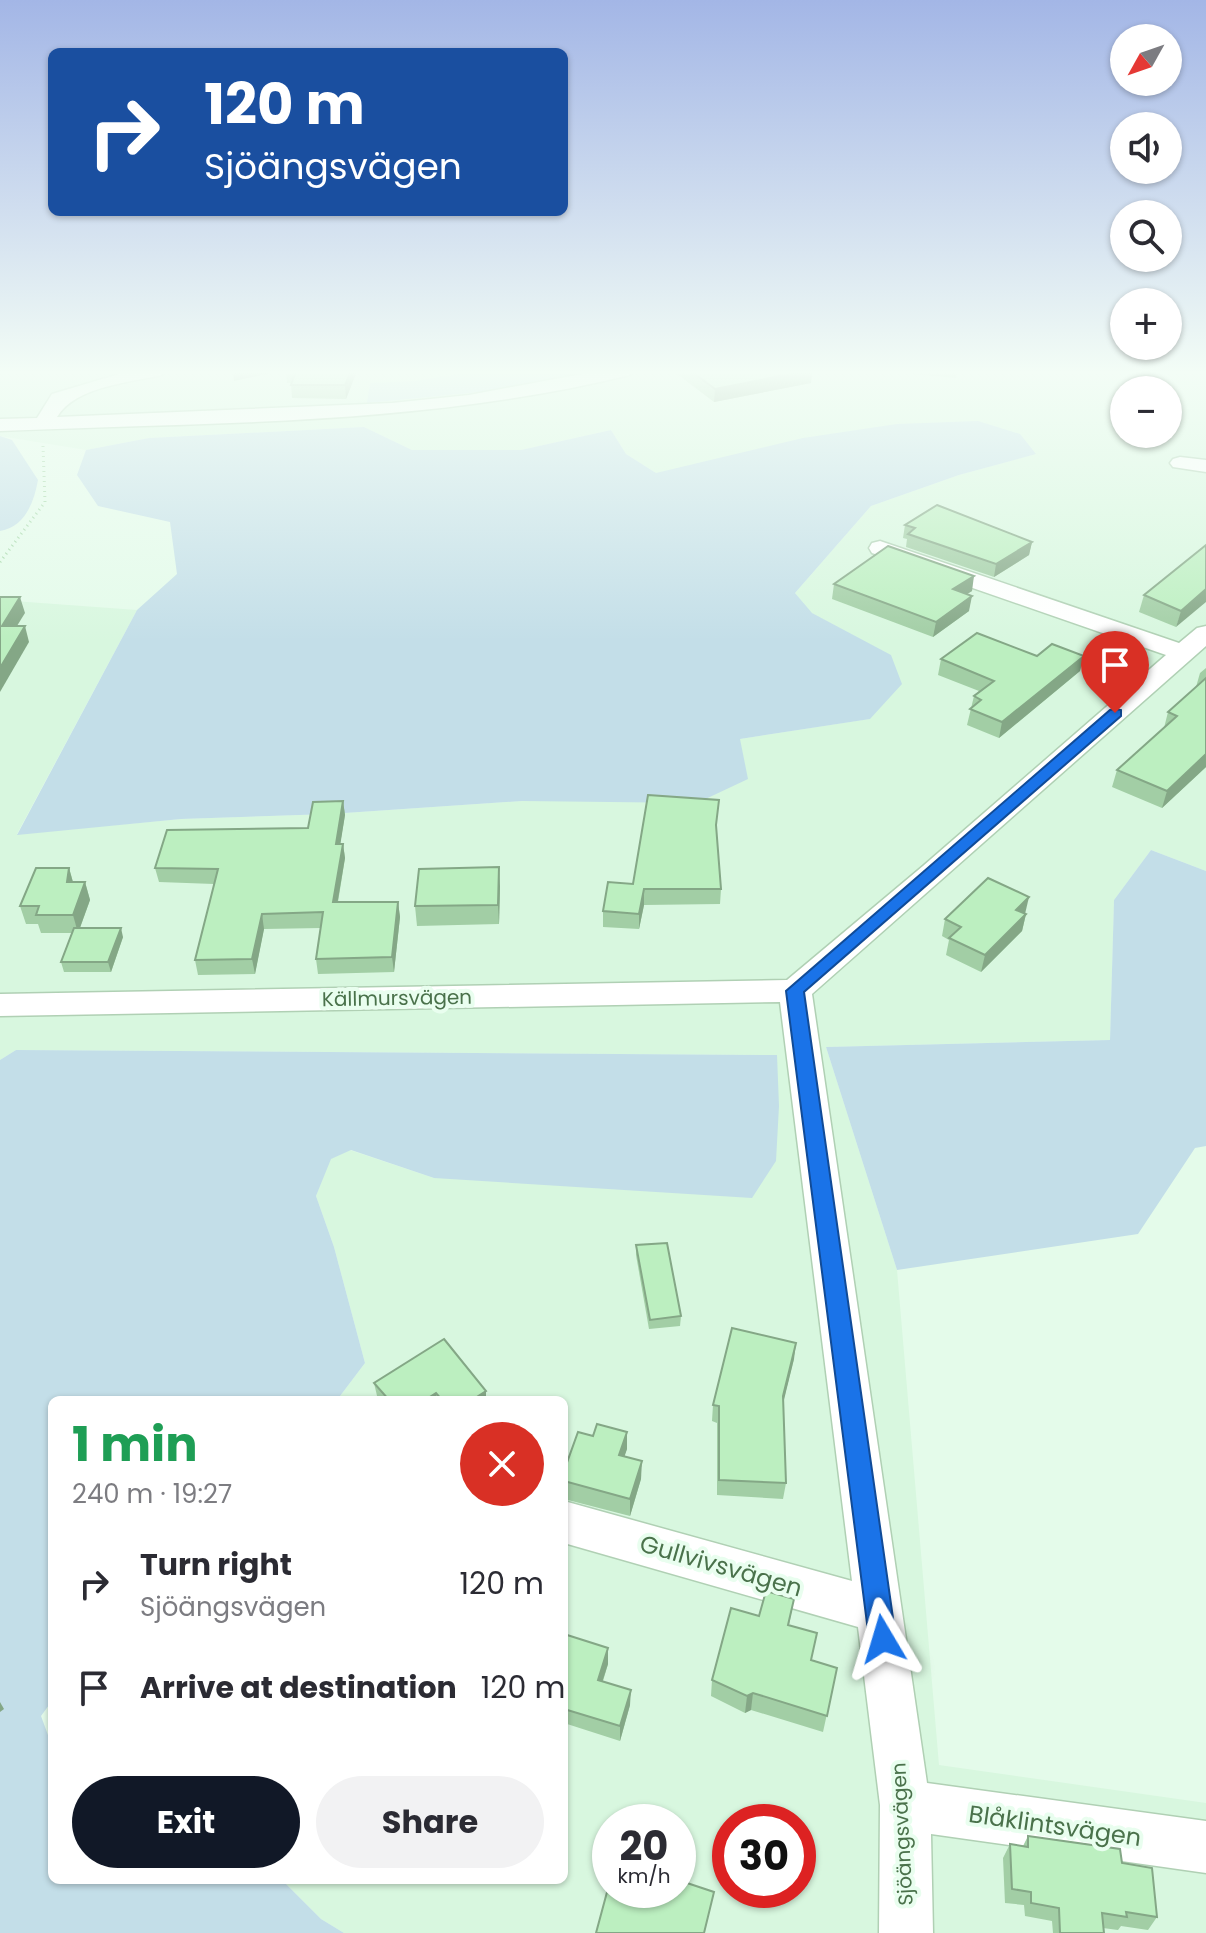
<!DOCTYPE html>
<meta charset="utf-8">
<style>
body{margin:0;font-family:Poppins,sans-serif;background:#f2f2f3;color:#2b2b33;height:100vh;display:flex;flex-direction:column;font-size:30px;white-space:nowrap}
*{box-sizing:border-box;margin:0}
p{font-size:26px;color:#7c7c81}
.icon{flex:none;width:44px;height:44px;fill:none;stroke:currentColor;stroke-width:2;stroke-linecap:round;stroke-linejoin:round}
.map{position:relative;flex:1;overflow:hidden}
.sheet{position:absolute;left:48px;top:1396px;width:520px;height:488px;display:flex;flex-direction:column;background:#fff;border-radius:12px;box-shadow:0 2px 6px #0004}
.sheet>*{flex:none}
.banner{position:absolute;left:48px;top:48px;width:520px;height:168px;border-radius:12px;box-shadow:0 2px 6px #0004;background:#1a4fa0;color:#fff;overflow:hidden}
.needle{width:52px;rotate:230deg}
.fabs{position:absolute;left:1110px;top:24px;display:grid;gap:16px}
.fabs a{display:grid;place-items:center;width:72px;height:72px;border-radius:50%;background:#fff;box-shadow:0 2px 6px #0004;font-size:40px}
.speed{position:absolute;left:592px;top:1804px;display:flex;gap:16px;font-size:40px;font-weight:700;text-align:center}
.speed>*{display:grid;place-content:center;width:104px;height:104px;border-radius:50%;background:#fff;box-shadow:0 2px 6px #0004;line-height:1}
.speed small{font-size:20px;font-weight:400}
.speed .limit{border:12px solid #d22;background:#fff;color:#111}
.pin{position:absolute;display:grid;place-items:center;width:68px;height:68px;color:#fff;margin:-82px -34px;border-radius:50% 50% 50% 0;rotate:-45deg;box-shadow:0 0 8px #0007}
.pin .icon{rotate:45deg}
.me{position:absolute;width:88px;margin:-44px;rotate:353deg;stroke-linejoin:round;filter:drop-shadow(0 0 6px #0008)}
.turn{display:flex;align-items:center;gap:28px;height:168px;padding:0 24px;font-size:36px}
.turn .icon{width:104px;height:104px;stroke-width:2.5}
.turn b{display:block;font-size:56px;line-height:68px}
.round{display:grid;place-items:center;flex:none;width:84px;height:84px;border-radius:42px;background:#f2f2f3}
.head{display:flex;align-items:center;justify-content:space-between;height:136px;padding:0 24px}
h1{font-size:48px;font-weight:700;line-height:60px;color:#1e9e55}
.action{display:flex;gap:16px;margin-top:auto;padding:16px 24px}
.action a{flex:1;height:92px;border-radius:48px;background:#111827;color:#fff;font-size:32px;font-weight:700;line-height:92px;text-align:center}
.action a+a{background:#f2f2f3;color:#2b2b33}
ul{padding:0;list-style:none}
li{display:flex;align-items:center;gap:24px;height:104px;padding:0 24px}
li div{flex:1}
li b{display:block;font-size:30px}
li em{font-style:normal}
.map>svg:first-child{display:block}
.residential{fill:#d8f7df;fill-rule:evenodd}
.green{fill:#c3dee8}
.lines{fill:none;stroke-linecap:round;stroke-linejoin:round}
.street-casing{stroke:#b0d0b4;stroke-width:3}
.path{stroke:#a0d4a3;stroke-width:3;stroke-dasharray:1 4;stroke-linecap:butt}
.street{fill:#fff;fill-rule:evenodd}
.wall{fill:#a2cea5}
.shaded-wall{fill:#84a786}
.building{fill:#bcefc0;stroke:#84a786;stroke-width:2}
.route{fill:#1a73e8;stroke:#114b97;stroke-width:2}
.labels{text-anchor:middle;stroke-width:8;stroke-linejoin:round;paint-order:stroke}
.street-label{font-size:20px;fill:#4a724b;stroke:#e9feef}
.near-street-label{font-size:24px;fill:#4a724b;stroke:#e9feef}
</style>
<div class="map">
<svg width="1206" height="1933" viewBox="0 0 1206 1933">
<rect width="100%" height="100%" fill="#e4fbea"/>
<path class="residential" d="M0,371H478L414,381L370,383L367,403L520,388L588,371H1206V871L1151,850L1114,900L1110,1040L826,1047L897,1270L939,1765L1206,1803V1933H344L321,1919L282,1880H564V1400H337L365,1363L334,1247L316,1196L330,1159L350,1150L434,1178L777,1055L16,1050L0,1060V600L137,610L17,834L181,819L330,814L522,801L609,800L740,739L869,719L890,655L811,613L795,593L871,506L959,475L1035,454L656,473L626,454L611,430L521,450H412L364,427L149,438L86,450L0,436ZM1124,390H1168V434H1124ZM610,1822H678V1890H610ZM730,1822H798V1890H730Z"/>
<g class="green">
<polygon points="478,371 588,371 520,388 367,403 370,383 414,381"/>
<polygon points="978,421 1020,434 1036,454 959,475 871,506 795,593 812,613 891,655 902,684 870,719 740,739 748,779 697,803 522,801 330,814 181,819 17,835 137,610 177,574 170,522 98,506 77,475 86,450 149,438 364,427 412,450 521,450 611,430 626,454 656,473 803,438 897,424"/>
<path d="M0,436L12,440L38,480C34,502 25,527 0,531Z"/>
<polygon points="1151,850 1206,871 1206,1146 1195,1148 1138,1234 897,1270 826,1047 1110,1040 1114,900"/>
<polygon points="16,1050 777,1055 779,1106 776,1161 752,1198 434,1178 351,1150 331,1159 316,1196 334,1247 365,1363 337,1400 52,1400 52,1701 41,1716 52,1746 52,1880 282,1880 321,1919 344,1933 0,1933 0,1060"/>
</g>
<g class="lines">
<defs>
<g id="street">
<path d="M129,371H164L162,375C128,383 76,386 57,417L392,403L469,395L598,371H632L630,375C423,426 211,422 0,431V419L37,418L52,394Z"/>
<polygon points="1180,457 1206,460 1206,472 1173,467 1170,463 1173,459"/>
<polygon points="880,541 1179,643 1197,628 1206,626 1206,646 812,994 927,1783 1206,1821 1206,1873 931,1834 933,1933 879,1933 880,1805 858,1627 564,1543 564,1501 852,1581 780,1002 0,1016 0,994 787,980 923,866 1166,655 872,553 869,548 872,543"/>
</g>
</defs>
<use href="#street" class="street-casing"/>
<polyline class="path" points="0,562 45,502 43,446"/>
<use href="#street" class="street"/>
</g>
<g class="wall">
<polygon points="286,371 357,371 346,399 292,398 291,383 287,383"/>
<polygon points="677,371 812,371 811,383 714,402 677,374"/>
<polygon points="901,371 957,371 956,378 901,373"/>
<polygon points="905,525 1032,542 1029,555 994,577 906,547 907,539 903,538"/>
<polygon points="1206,545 1176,627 1139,612 1144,595"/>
<polygon points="834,584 972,591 967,594 969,611 933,637 832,599"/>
<polygon points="1037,656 1084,656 1080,671 999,738 967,725 974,696 979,691 938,675 941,659"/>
<polygon points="1206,668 1206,767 1162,808 1112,787 1117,770 1164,728 1168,712 1196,687 1200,673"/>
<polygon points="343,801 345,815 340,844 343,844 345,858 338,902 398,902 400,917 394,972 318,974 316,959 321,928 264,929 255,974 198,975 195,960 214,884 159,882 155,868 308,828"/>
<polygon points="716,830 721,889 720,904 644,905 639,929 603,927 603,911 633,884"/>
<polygon points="69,868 73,882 85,882 90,900 80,928 123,937 111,972 64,972 61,962 72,933 41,933 38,924 26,924 20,906"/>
<polygon points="500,886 499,924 417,926 415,906"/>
<polygon points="1025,914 1026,914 1022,931 981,972 946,955 949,940 942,936 945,919"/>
<polygon points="636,1245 681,1316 680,1326 649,1329 636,1255"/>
<polygon points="794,1359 783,1402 786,1483 783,1499 717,1495 717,1423 712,1421 713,1405"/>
<polygon points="374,1383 486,1391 486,1400 378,1400"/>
<polygon points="627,1449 624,1456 641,1479 630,1516 564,1499 564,1471"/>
<polygon points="794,1599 789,1625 812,1660 837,1668 823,1732 751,1710 745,1713 711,1696 712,1680 759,1616"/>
<polygon points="564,1634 608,1664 603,1681 630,1705 620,1741 564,1723"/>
<polygon points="1028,1836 1122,1863 1157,1917 1148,1930 1121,1926 1118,1930 1103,1928 1104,1933 1053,1933 1052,1921 1025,1916 1024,1905 1005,1903 1003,1858 1010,1844 1023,1846"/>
</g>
<g class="shaded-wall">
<polygon points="233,371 281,371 234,381"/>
<polygon points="351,371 357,371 346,399 345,385"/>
<polygon points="805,371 812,371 811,383 714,402 715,389"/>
<polygon points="1032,542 1029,555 994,577 996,564"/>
<polygon points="974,576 972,591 951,604 953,589"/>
<polygon points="1206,589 1206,602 1176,627 1181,611"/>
<polygon points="972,596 969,611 933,637 936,622"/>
<polygon points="20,597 25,613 7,642 2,626"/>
<polygon points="25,626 29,642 0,692 0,668"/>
<polygon points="1084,656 1080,671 999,738 1002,722"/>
<polygon points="1206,754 1206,767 1162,808 1167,791"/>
<polygon points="343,801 345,815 338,859 336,844"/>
<polygon points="343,844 345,858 335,917 333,902"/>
<polygon points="499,867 500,886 499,924 498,905"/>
<polygon points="69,868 74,886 67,882"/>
<polygon points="85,882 90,900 78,933 73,915"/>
<polygon points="644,889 644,905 639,929 639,914"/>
<polygon points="1029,897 1025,914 1016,910"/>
<polygon points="398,902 400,917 394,972 392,957"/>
<polygon points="262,914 264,929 255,974 252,959"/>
<polygon points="1026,914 1022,931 981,972 985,955"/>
<polygon points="121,928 123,937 111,972 108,962"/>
<polygon points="796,1343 794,1359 781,1412 783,1396"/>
<polygon points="486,1391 486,1400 472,1400"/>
<polygon points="436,1393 437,1400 425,1400"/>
<polygon points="627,1432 627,1449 619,1473 619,1455"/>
<polygon points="642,1461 641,1479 630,1516 630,1499"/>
<polygon points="608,1648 608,1664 598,1695 598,1680"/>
<polygon points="631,1690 630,1705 620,1741 620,1726"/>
<polygon points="753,1693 751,1710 745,1713 747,1696"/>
<polygon points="0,1702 4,1709 0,1712"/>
</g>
<g class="building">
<polygon points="296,371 351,371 345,385 291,385"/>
<polygon points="691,371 805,371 715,389"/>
<polygon points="937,505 1032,542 996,564 908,534 915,528 905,525"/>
<polygon points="1206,545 1206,589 1181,611 1144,595"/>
<polygon points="888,546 974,576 953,589 972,596 936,622 834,584"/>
<polygon points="0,597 20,597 2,626 25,626 0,668"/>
<polygon points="977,633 1037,656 1052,644 1084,656 1002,722 970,709 981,700 974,696 994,681 941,659"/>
<polygon points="1206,678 1206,754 1167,791 1117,770 1177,716 1168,712"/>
<polygon points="648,795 719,800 716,825 721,889 644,889 639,914 603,911 608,882 633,884"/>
<polygon points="343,801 336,844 343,844 333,902 398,902 392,957 316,959 323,912 262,914 252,959 195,960 218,869 155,868 167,830 308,828 313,802"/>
<polygon points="499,867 498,905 415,906 419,869"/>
<polygon points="36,868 69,868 67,882 85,882 73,915 36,915 39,906 20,906"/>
<polygon points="988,878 1029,897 1016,910 1026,914 985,955 949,938 961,927 945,919"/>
<polygon points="74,928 121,928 108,962 61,962"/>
<polygon points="667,1243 681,1316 650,1320 636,1245"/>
<polygon points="732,1328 796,1343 783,1396 786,1483 719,1480 719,1406 713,1405"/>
<polygon points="444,1339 486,1391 472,1400 442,1400 436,1393 425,1400 389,1400 374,1383"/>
<polygon points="597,1424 627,1432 619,1455 642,1461 630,1499 564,1481 564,1471 578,1432 593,1436"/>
<polygon points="766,1591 794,1599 788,1625 817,1633 811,1660 837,1668 827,1716 753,1693 747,1696 712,1680 731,1608 759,1616"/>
<polygon points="564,1634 608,1648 598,1680 631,1690 620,1726 564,1709"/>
<polygon points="1028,1836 1120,1849 1122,1863 1152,1868 1157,1917 1126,1912 1127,1917 1102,1913 1104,1933 1060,1933 1059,1908 1031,1903 1031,1892 1012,1889 1010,1844 1028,1847"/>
<polygon points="678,1880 714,1892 704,1933 596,1933 610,1881 610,1890 678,1890"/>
</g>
<linearGradient id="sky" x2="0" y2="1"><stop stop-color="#a3b6e6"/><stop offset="0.58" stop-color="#f3fdf6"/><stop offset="1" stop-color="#f3fdf6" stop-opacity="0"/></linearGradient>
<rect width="1206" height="642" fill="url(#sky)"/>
<polygon class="route" points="1115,709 1121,710 1121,716 804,992 896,1639 892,1648 883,1652 873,1648 869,1639 786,991 1110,710"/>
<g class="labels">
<g class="street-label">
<text transform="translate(397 998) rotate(-1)" y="7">Källmursvägen</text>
<text transform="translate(902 1834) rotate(-93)" y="7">Sjöängsvägen</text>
</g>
<g class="near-street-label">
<text transform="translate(721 1566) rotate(16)" y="8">Gullvivsvägen</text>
<text transform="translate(1055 1826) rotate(8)" y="8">Blåklintsvägen</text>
</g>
</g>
</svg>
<div class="fabs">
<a><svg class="needle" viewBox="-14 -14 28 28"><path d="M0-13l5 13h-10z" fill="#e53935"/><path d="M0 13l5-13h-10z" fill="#7c7c81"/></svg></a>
<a><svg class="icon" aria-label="sound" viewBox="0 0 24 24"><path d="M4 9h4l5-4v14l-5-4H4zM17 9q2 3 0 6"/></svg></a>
<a><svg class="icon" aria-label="search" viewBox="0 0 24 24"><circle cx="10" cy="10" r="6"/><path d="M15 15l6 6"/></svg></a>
<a>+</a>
<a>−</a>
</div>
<div class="speed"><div>20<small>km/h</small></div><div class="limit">30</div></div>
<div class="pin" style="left:1115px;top:713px;background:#d93025"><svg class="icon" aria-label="arrive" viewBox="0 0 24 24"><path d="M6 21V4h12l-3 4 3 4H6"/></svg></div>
<svg class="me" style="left:883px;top:1639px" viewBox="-20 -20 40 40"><path d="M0-17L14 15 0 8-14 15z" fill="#1a73e8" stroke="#fff" stroke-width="4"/></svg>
<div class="banner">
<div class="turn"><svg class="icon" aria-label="right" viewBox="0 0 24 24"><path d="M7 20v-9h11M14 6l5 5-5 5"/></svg><div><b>120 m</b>Sjöängsvägen</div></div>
</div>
<section class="sheet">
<div class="head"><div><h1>1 min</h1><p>240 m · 19:27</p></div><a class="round" style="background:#d93025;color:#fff"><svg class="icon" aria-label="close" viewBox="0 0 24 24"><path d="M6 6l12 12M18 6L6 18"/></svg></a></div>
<ul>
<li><svg class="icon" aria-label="right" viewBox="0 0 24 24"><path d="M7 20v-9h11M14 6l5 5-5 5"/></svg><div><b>Turn right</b><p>Sjöängsvägen</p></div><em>120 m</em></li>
<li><svg class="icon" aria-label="arrive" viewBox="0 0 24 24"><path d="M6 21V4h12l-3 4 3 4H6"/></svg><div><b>Arrive at destination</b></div><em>120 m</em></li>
</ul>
<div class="action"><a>Exit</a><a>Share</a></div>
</section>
</div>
